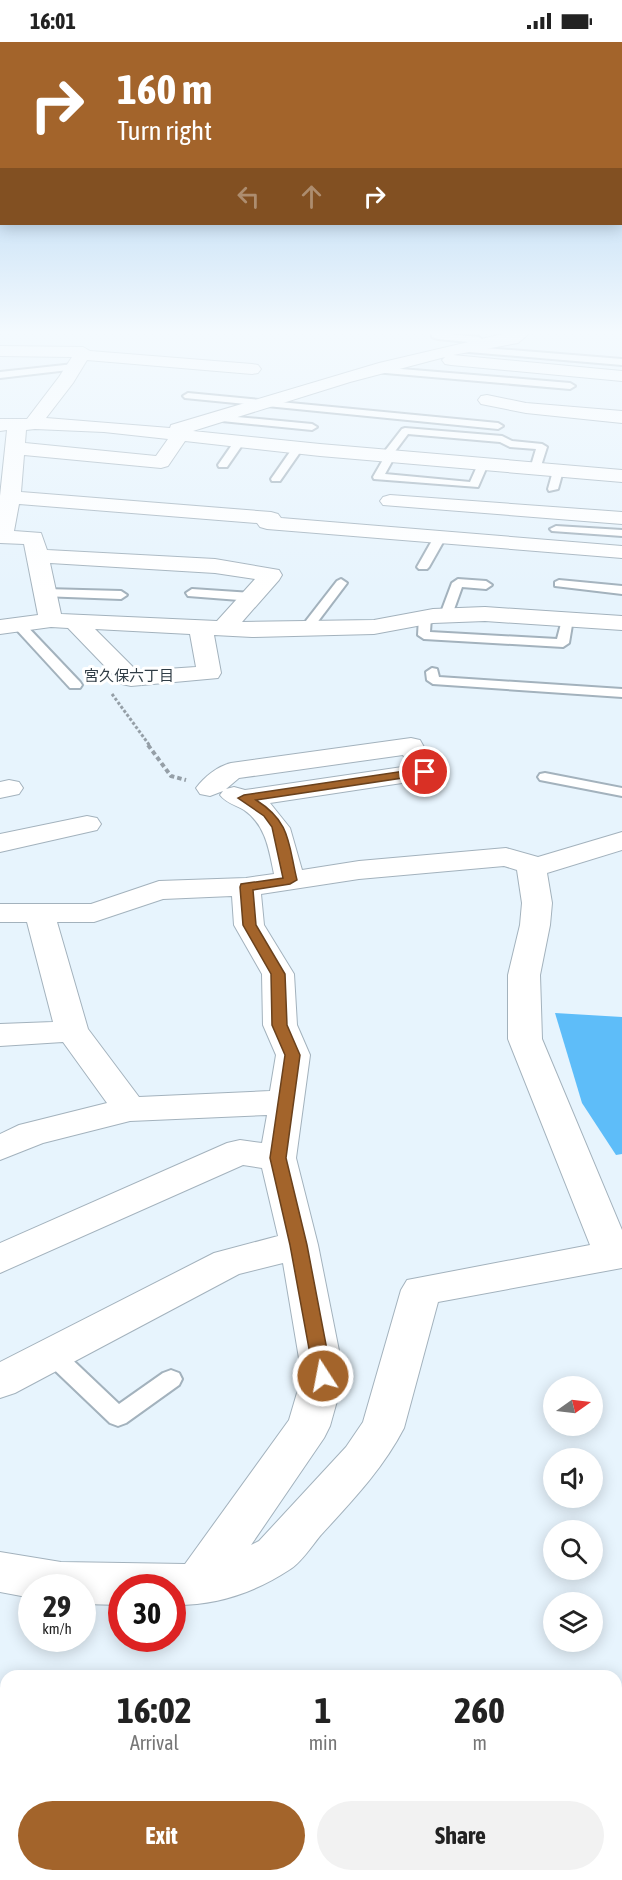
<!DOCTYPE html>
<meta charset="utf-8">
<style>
body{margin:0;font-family:"Asap Condensed","Noto Sans JP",sans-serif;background:#f2f2f2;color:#222;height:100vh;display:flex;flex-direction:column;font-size:22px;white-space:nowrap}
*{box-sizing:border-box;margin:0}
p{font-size:20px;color:#767676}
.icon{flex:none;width:33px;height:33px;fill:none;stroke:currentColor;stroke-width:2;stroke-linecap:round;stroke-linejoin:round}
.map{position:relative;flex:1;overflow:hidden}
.drawer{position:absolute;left:0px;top:1628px;width:622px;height:212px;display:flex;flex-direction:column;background:#fff;border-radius:18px 18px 0 0;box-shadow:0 3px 15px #0003}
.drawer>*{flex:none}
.top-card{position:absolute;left:0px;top:0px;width:622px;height:183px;box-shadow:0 3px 15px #0003;background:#a3642b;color:#fff;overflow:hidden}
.needle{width:39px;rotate:76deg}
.fabs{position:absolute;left:543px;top:1334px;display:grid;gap:12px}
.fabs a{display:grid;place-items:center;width:60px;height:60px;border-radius:50%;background:#fff;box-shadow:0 3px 15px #0003;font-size:30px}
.speed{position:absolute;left:18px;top:1532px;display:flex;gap:12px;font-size:30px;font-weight:700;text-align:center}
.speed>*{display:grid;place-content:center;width:78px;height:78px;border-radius:50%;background:#fff;box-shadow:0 3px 15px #0003;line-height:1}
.speed small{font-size:15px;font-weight:400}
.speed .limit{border:9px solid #d22;background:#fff;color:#111}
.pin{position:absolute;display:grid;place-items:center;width:51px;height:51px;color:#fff;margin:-26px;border:3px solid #fff;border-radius:50%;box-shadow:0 2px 6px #0007}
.me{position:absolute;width:66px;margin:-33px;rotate:349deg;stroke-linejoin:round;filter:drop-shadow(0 0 4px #0008)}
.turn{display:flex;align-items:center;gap:21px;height:126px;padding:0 18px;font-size:27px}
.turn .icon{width:78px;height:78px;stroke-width:2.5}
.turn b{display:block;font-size:42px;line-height:51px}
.lanes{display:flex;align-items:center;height:57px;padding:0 18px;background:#0003;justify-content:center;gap:30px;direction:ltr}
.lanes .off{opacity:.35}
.eta{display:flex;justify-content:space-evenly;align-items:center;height:102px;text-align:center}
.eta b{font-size:36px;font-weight:700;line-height:42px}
.cta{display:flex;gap:12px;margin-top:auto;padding:12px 18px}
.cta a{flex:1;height:69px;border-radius:36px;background:#a3642b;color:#fff;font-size:24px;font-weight:700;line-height:69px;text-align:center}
.cta a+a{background:#f2f2f2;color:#222}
.status{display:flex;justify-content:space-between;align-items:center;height:42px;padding:0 30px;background:#fff;direction:ltr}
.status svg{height:16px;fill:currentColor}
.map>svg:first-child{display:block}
.forest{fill:#5ebdf9}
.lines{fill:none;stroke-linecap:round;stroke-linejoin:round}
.lane-casing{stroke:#a3b2bd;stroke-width:4}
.street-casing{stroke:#a3b2bd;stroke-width:2}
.path-far1{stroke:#959fa7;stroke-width:3;stroke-dasharray:3 2;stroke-linecap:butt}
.path{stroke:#959fa7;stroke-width:4;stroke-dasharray:4.5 3;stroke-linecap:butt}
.lane{fill:#fff;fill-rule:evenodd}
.street{fill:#fff;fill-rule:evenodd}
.route{fill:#a3642b;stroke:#6a411c;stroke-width:1.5}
.labels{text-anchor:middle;stroke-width:6;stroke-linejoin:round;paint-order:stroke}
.far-neighbourhood-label{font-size:15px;fill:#303d46;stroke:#fff}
</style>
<div class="status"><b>16:01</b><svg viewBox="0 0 49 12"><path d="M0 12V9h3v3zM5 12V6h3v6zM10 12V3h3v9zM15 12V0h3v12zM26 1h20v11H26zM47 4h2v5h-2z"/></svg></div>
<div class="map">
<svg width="622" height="1838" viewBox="0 0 622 1838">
<rect width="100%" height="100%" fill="#e7f4fd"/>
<polygon class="forest" points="555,971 622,975 622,1112 616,1113 582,1061"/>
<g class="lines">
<defs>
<g id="lane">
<polygon points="432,290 479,295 483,298 479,301 438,297 432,295"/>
<polygon points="460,304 622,317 622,323 457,309 457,305"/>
<polygon points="74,322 77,323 77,327 0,336 0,330"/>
<polygon points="377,325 570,341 575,344 570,347 374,330 372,328"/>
<polygon points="188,351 498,381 503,384 498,387 185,356 183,354"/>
<polygon points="215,373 312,382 317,385 312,388 212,378 212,374"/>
<polygon points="405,386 502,394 512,399 542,402 547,405 540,427 535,430 530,427 536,407 510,405 500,400 408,392 393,412 395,414 385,432 470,440 479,420 487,420 488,422 478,445 374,437 373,435 384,416 381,414 402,387"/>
<polygon points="236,397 245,399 227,425 219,425 218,423"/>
<polygon points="294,404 303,406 280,439 272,439 271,437"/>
<polygon points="558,426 563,429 558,447 549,449 548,447 553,429"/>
<polygon points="556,484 622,488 622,494 552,489 550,487"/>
<polygon points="440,492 446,495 429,525 427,527 419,527 417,525 434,495"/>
<polygon points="341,537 347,541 310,590 302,590 300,587 302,584 337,539"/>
<polygon points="458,537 486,539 492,543 486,547 462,545 452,573 446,577 442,576 440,573 452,541"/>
<polygon points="559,538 622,544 622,552 555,544 555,540"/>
<polygon points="45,547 121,549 127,553 121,557 41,554 39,551"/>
<polygon points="192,547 252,551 258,555 252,559 188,554 186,551"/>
<polygon points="425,571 431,575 430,590 557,597 563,574 567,573 573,577 569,601 563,605 424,597 418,593 419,575"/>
<polygon points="18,578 22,579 80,640 82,643 80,646 70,646 14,585 14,579"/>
<polygon points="432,626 437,627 439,635 622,647 622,655 433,642 427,638 426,630"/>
<polygon points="545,731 622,746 622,754 540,738 538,735 540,732"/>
<polygon points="52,1304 60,1306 119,1362 163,1331 171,1328 179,1331 182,1337 179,1343 126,1381 118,1384 110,1381 44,1318 41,1312 44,1306"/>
</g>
<g id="street">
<path d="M511,290H531L518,301L453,313L622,329V339L451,323L445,322L442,318L445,315L350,340L193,389L320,402L622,428V440L320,414L185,399L168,424L161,426L24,413L21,450L271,470L278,472L281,476L622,504V516L267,487L260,485L257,481L19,462L14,489L41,491L47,508L215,517L279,528L282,533L279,538L242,580L374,578L433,567L485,565L622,574V588L485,579L433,581L374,592L252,595L214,593L221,631L218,636L131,644L122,642L68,586L51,585L0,592V578L38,573L24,502L0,501V454L7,388L0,389V377H27L59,335L72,315L0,314V304L83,305L90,309L252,322L258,323L261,327L258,331L252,332L87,318L73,341L46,376L170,386L171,383L379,321ZM35,387L104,390L168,397L156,414L25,401L26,388ZM50,521L215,531L255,537L217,579L61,572ZM95,587L190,592L196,625L137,629Z"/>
<polygon points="487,353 526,361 622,369 622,381 526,371 481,362 478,358 481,354"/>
<polygon points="390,453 622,470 622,482 383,463 380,459 383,455"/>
<path d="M411,696L420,698L438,730L435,736L270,761L290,786L302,828L359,819L506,806L538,815L622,790V808L547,831L552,861L550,883L540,933L542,997L622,1188V1226L438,1260L404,1386C383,1427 351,1460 320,1494C311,1505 301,1521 289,1528C254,1551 214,1564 172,1563V1545H122V1563L82,1562V1545H32V1556L0,1550V1510L61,1520L185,1522L289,1378L302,1334L283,1221L239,1232L15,1351L0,1356V1320L214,1211L278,1194L262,1126L243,1123L0,1231V1201L227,1101L240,1098L262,1101L267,1073L130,1079L43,1101L0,1118V1092L19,1083L107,1061L63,1000L0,1004V982L53,980L27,880H0V862H91L159,839L246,836L274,832C269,808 266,783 244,768C236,763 226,761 220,753L223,749L210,754L200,752L196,746C204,735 218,724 231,721ZM403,713L409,724L245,748L234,745L226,747L239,736ZM504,824L517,828L522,861L520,883L508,933V997L590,1203L407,1238L401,1248L363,1380L346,1405L259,1499L251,1503L324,1396L330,1384L344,1334L318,1203L296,1116L310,1013L297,983L294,932L264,883L261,852L359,837ZM232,854L234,883L262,932L263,983L276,1013L270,1049L139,1055L88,987L57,880H94L163,857Z"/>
<polygon points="9,738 19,740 23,746 19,752 0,756 0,740"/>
<polygon points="87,774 97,776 101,782 97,788 0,810 0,792"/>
<polygon points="0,1665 6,1667 6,1716 0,1714"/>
<polygon points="278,1833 341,1833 343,1838 280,1838"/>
</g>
</defs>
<use href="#lane" class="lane-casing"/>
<use href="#street" class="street-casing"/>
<polyline class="path-far1" points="112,652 150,704"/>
<polyline class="path" points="148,703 171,734 186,738"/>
<use href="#lane" class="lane"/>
<use href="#street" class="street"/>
</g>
<linearGradient id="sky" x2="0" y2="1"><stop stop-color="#95c4ed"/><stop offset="0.53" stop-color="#f4fafe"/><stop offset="1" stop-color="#f4fafe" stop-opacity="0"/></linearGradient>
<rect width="622" height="548" fill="url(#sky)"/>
<path class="route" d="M425,726L429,727V732L256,758C291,780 288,801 297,838L290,842L253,848L256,883L285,932L287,983L300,1013L286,1116L307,1203L332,1334L330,1339L323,1341L317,1339L314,1334L290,1203L270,1116L285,1013L272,983L271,932L243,883L240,845L241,842L283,836L272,785L264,774L238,756L244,753Z"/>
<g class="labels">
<g class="far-neighbourhood-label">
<text x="129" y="639">宮久保六丁目</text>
</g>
</g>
</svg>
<div class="fabs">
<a><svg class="needle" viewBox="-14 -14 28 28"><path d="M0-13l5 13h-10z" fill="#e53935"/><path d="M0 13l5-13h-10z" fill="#767676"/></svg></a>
<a><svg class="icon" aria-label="sound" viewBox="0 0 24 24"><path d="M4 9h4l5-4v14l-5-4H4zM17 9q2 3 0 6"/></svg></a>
<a><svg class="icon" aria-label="search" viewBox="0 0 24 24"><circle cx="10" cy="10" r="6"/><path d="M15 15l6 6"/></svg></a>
<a><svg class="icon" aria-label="layers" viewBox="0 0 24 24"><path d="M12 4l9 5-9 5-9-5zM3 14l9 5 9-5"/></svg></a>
</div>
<div class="speed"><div>29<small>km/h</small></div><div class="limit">30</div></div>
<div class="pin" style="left:425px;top:730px;background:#d93025"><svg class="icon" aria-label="arrive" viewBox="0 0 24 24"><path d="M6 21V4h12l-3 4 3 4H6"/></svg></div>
<svg class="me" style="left:323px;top:1334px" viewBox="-20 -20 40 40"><circle r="17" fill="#a3642b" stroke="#fff" stroke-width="3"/><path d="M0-11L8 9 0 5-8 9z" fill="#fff"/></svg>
<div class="top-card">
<div class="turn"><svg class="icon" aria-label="right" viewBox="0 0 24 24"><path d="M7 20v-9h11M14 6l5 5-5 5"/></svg><div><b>160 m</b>Turn right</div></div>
<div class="lanes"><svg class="icon off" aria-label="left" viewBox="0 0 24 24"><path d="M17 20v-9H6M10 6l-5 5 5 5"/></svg><svg class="icon off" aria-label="ahead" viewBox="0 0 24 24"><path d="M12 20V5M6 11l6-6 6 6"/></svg><svg class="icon" aria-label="right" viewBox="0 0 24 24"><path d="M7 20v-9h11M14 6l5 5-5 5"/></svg></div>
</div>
<section class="drawer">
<div class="eta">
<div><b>16:02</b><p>Arrival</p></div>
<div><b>1</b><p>min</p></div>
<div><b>260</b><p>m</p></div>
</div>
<div class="cta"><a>Exit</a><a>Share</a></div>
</section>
</div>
